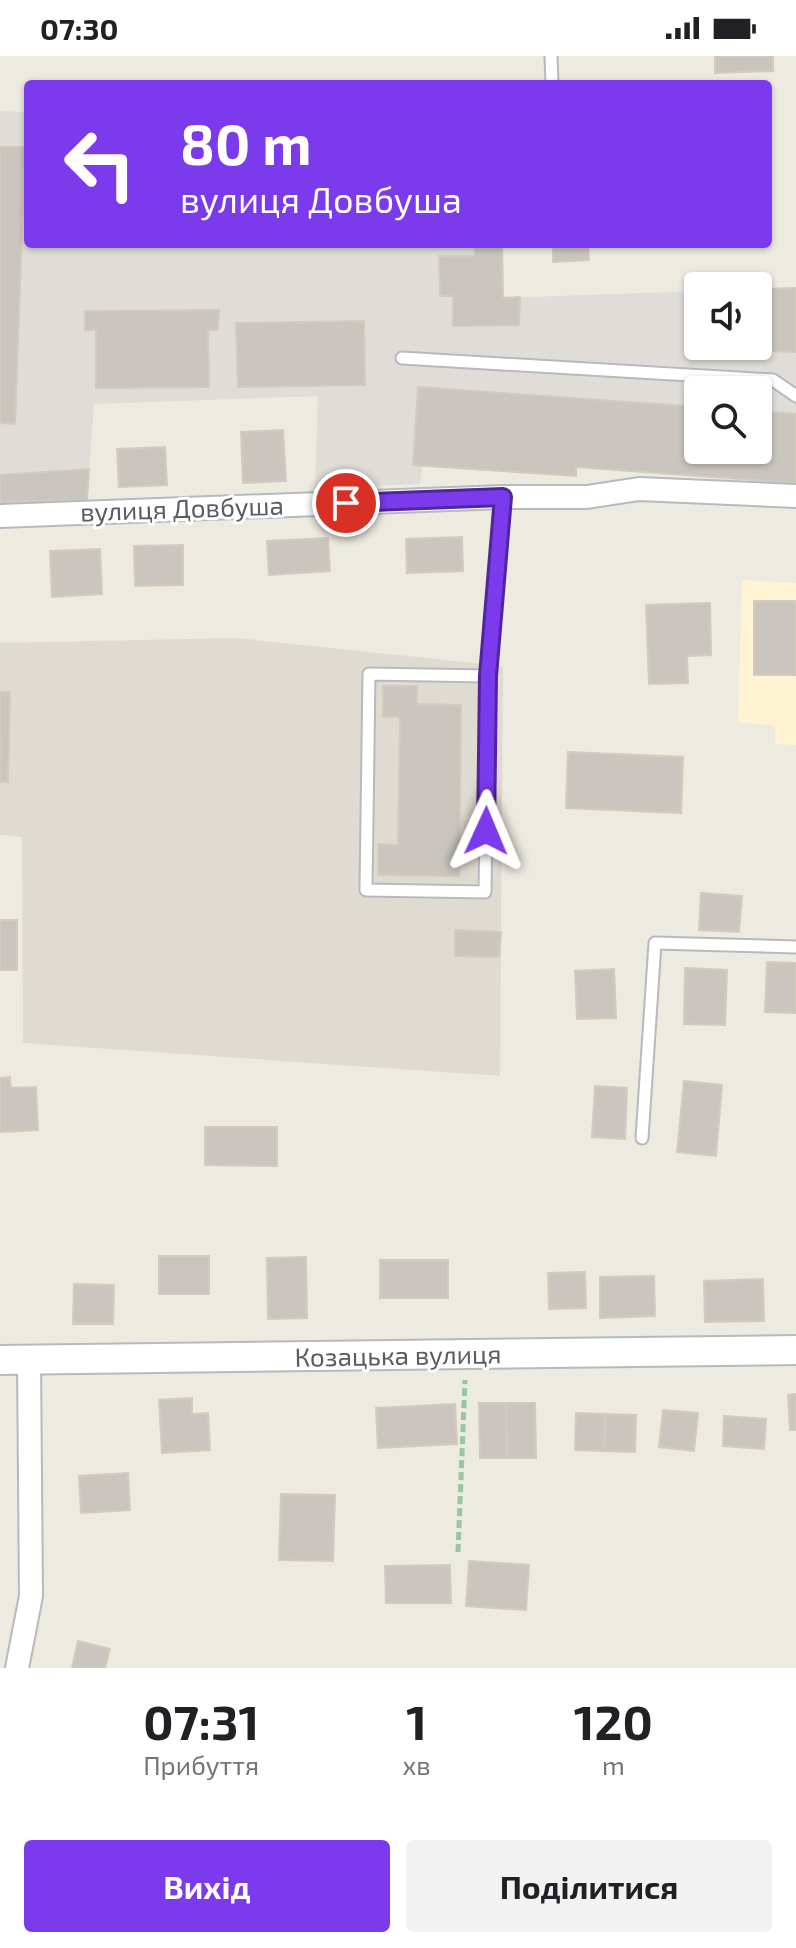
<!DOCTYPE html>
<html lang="uk">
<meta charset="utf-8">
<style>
body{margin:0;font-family:"Exo 2",sans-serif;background:#f2f2f2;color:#202124;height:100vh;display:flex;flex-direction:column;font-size:30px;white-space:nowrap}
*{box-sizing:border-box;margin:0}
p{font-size:26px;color:#757577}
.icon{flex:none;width:44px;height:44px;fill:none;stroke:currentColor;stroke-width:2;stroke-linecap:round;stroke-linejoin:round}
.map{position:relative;height:1612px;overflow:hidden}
.panel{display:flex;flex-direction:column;background:#fff;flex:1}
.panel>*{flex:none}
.top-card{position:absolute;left:24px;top:24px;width:748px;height:168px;border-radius:8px;box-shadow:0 2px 6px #0004;background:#7c3aed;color:#fff;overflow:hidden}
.fabs{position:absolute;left:684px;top:216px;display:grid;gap:16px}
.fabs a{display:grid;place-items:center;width:88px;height:88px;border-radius:8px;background:#fff;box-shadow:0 2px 6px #0004;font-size:40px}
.pin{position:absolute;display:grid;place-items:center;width:68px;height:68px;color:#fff;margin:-34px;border:4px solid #fff;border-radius:50%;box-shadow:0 2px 8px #0007}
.me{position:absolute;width:88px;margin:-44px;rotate:1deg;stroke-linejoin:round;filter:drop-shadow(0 0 6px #0008)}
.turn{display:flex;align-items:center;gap:28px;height:168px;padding:0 24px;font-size:36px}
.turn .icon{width:104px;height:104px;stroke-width:2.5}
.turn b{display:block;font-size:56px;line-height:68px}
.eta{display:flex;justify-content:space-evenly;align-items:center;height:136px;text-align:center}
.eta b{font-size:48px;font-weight:700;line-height:56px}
.primary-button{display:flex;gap:16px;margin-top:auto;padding:16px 24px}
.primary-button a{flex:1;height:92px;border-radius:8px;background:#7c3aed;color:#fff;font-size:32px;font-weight:700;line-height:92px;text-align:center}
.primary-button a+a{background:#f2f2f2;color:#202124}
.status{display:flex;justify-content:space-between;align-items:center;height:56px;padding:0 40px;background:#fff;direction:ltr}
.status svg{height:22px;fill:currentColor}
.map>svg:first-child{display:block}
.commercial{fill:#fff3d3}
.industrial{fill:#e0ddd8;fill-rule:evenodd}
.education{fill:#dfdbd1}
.building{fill:#cac6bf;stroke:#d2cbbe;stroke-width:2}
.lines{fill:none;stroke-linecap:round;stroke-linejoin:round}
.service-casing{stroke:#b6b9be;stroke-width:15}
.minor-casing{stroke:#b6b9be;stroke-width:26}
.tertiary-casing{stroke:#b6b9be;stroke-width:32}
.path{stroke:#93c8a0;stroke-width:5;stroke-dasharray:8 4;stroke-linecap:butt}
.service{stroke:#fff;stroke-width:11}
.minor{stroke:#fff;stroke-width:22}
.tertiary{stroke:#fff;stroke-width:28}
.route-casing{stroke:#51269a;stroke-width:20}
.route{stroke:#7c3aed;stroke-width:14}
.labels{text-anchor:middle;stroke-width:6;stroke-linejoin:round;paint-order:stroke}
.street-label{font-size:26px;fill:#595d62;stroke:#fff}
</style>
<div class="status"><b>07:30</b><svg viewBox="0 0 49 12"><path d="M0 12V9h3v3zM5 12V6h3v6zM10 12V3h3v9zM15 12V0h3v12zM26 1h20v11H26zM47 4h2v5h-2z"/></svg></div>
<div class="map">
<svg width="796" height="1612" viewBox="0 0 796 1612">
<rect width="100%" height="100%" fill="#edeae0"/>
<polygon class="commercial" points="742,524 796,527 796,689 775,688 775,670 738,666"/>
<path class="industrial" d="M0,55L28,56V188H502L503,242L698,235V290H758L796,232V427L577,411L576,420L422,410L420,428L315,432L318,340L94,348L87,444L0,446ZM698,334H758V394H698Z"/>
<polygon class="education" points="236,582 503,610 500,1020 23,987 22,781 0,779 0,587"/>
<g class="building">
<polygon points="715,0 773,0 773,15 715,17"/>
<polygon points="0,91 25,91 15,368 0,367"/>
<polygon points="475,188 502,188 503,242 520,241 519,269 453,270 453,240 440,240 439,200 475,200"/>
<polygon points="553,188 588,188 589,204 553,206"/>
<polygon points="796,232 796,296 745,294 745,290 758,290 758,233"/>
<polygon points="219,254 218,274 208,274 209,331 96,332 96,274 85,274 85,255"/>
<polygon points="364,265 365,329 238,331 236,267"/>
<polygon points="418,331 698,351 698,394 758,394 758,355 796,358 796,427 576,411 576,420 413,409"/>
<polygon points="283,374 286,425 243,427 241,376"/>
<polygon points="165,391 167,429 119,431 117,393"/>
<polygon points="89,413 87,444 0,446 0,419"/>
<polygon points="462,481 463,515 407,517 406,483"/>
<polygon points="328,482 330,515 269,519 267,485"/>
<polygon points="183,489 183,529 135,530 134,490"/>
<polygon points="100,493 102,538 52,541 50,495"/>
<rect x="754" y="545" width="42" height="74"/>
<polygon points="710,547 711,599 687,600 688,627 649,628 646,549"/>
<polygon points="383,630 417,630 417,648 461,649 459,820 378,819 378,788 398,789 400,661 383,661"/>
<polygon points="0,636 10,636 8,726 0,726"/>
<polygon points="568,696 683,701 681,757 566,752"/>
<polygon points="701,837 742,840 739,876 699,874"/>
<rect x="0" y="864" width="17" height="50"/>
<polygon points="455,874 501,876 499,901 455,900"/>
<polygon points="767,906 796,907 796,957 765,956"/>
<polygon points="685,912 727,914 725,969 684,968"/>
<polygon points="614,913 616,962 577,963 575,915"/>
<polygon points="10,1021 11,1032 36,1031 38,1074 0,1076 0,1022"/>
<polygon points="684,1025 722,1029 716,1100 677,1096"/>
<polygon points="595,1030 627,1032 625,1083 592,1081"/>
<polygon points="205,1071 277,1071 277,1110 205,1109"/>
<rect x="159" y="1200" width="50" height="38"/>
<polygon points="306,1201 307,1262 268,1263 267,1202"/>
<rect x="380" y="1204" width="68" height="38"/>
<polygon points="585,1216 586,1252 549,1253 548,1217"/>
<polygon points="654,1220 655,1260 600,1262 600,1221"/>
<polygon points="763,1223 764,1265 705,1266 704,1225"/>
<polygon points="74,1228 114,1229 113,1268 73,1268"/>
<polygon points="796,1338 796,1374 790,1374 788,1339"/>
<polygon points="192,1342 192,1358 208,1357 210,1394 162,1397 159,1344"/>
<polygon points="479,1347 506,1347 507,1402 480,1402"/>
<polygon points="506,1347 535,1347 536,1402 507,1402"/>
<polygon points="455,1348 457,1388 378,1392 376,1352"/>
<polygon points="663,1354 698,1357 694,1395 659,1391"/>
<polygon points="576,1357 606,1358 604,1395 575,1394"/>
<polygon points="606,1358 636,1359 635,1396 604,1395"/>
<polygon points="724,1360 766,1363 764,1393 723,1390"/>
<polygon points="128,1417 130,1454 81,1457 79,1420"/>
<polygon points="281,1438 335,1439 333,1505 279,1504"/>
<polygon points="469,1505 529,1509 526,1554 466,1550"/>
<polygon points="450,1509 451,1547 386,1547 385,1510"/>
<polygon points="78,1585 110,1593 105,1612 72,1612"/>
</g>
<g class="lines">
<defs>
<g id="service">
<polyline points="551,0 552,28"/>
<polyline points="402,302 773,324 796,340"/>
<polygon points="369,618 488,620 485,836 366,834"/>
<polyline points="488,620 503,441"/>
<polyline points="642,1082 655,887 796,891"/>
</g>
<g id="minor">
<polyline points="0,460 503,441 587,441 639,433 796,440"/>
<polyline points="17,1612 31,1540 29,1304"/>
</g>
<polyline id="tertiary" points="0,1304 796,1294"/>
</defs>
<use href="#service" class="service-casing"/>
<use href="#minor" class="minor-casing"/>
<use href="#tertiary" class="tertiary-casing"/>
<polyline class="path" points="458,1496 465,1324"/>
<use href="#service" class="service"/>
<use href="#minor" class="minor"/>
<use href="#tertiary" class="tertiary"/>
</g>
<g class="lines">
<defs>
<polyline id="route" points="346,447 503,441 488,620 486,775"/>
</defs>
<use href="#route" class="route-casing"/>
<use href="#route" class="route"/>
</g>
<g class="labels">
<g class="street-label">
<text transform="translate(182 453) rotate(-2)" y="9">вулиця Довбуша</text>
<text transform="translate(398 1300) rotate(-1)" y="9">Козацька вулиця</text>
</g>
</g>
</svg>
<div class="fabs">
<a><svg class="icon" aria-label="sound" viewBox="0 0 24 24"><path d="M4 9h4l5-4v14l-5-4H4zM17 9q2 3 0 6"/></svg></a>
<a><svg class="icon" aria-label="search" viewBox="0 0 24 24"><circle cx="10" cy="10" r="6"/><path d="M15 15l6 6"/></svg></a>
</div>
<div class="pin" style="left:346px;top:447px;background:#d93025"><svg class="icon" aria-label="arrive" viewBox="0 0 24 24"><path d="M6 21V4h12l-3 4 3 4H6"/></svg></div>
<svg class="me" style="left:486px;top:775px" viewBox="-20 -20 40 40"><path d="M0-17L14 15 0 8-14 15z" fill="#7c3aed" stroke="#fff" stroke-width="4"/></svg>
<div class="top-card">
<div class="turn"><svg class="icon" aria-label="left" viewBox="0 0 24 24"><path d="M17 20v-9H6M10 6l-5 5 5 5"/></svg><div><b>80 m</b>вулиця Довбуша</div></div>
</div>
</div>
<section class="panel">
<div class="eta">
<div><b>07:31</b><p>Прибуття</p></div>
<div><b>1</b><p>хв</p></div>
<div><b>120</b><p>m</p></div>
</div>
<div class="primary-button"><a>Вихід</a><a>Поділитися</a></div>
</section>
